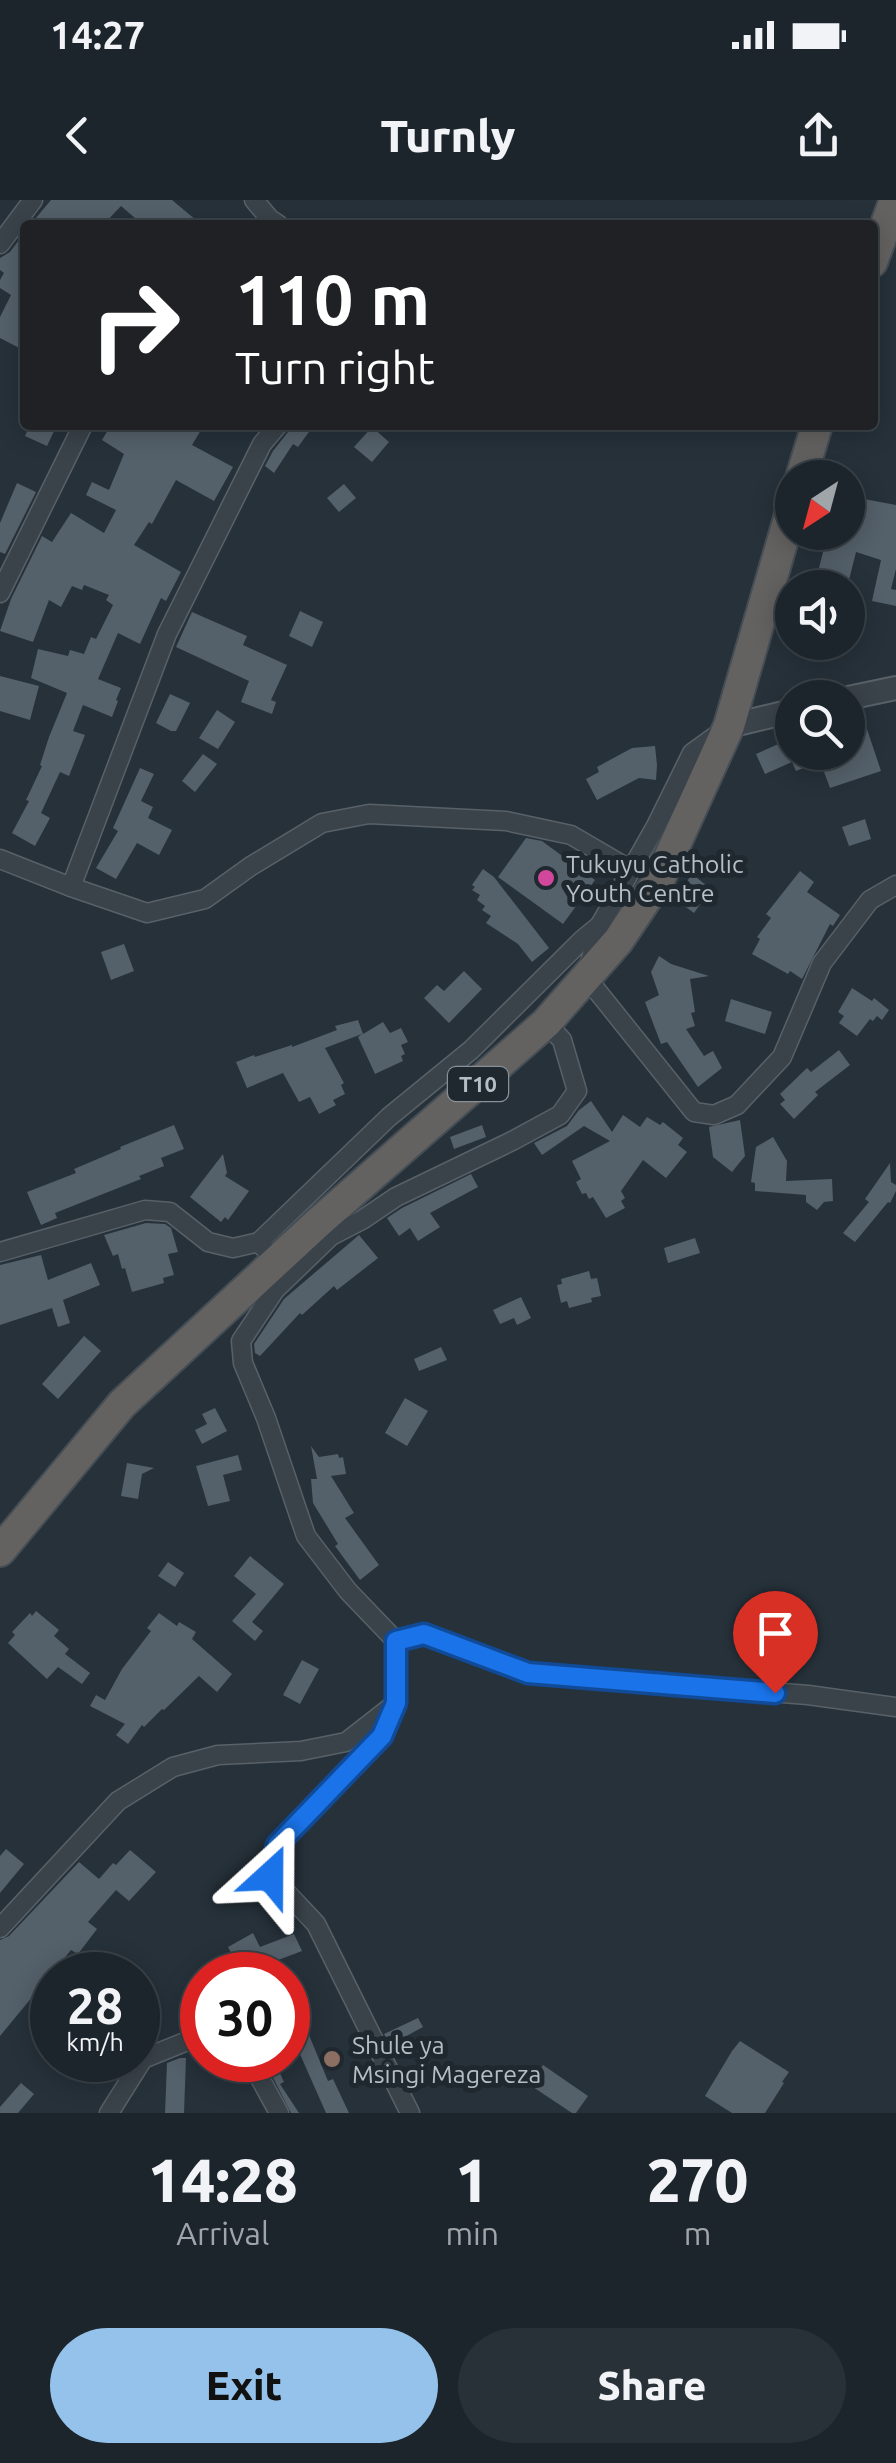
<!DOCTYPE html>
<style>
body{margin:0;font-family:Ubuntu,sans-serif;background:#293138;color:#f1f3f6;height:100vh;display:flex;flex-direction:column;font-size:38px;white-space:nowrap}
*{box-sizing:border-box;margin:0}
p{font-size:32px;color:#a0a5a9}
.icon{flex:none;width:55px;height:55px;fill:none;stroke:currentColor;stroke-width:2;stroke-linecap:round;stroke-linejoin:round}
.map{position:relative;height:1913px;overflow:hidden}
.details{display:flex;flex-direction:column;background:#1c252c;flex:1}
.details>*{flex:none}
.guide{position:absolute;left:20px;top:20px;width:858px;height:210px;border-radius:10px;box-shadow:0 5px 25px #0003,0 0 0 2px #3a4248;background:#202124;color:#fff;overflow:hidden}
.needle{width:65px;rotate:216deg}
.buttons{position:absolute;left:775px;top:260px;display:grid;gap:20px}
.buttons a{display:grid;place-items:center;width:90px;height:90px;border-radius:50%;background:#1c252c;box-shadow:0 5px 25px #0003,0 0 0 2px #3a4248;font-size:50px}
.speed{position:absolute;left:30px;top:1752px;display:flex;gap:20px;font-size:50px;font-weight:700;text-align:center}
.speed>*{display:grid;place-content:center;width:130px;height:130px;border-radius:50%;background:#1c252c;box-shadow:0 5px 25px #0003,0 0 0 2px #3a4248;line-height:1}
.speed small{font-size:25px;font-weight:400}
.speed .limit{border:15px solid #d22;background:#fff;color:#111}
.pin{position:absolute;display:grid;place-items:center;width:85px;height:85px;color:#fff;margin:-102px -42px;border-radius:50% 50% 50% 0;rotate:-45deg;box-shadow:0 0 10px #0007}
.pin .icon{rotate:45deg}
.me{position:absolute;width:110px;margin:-55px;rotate:24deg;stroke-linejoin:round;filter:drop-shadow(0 0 8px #0008)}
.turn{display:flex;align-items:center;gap:35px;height:210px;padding:0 50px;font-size:45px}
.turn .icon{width:130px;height:130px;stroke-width:2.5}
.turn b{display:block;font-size:70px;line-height:85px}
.eta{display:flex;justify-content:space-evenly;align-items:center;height:170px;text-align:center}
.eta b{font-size:60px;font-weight:800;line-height:70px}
.primary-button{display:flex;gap:20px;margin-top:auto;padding:20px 50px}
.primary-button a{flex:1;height:115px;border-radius:60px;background:#95c2eb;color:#111;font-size:40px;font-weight:800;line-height:115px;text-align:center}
.primary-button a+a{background:#293138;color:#f1f3f6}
.status{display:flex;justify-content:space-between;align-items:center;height:70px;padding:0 50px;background:#1c252c;direction:ltr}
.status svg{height:28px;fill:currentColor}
header{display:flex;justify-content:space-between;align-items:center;height:130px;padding:0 50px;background:#1c252c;font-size:45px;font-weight:800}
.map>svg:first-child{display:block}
.building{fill:#54606a}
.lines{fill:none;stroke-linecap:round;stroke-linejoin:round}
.minor-casing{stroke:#586168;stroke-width:21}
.tertiary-casing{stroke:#586168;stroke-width:26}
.trunk-casing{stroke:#454e55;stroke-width:34}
.minor{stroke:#3a434a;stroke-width:18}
.tertiary{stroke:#3a434a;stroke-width:22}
.trunk{stroke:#646261;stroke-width:30}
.route-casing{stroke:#114b97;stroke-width:25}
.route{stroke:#1a73e8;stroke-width:18}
.hotel-dot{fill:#d1479c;stroke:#1f282f;stroke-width:4}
.education-dot{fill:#8d6e63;stroke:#1f282f;stroke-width:4}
.labels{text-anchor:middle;stroke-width:10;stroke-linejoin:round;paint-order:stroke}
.shield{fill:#1f282f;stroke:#889199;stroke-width:2.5}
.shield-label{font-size:22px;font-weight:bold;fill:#b5bec6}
.poi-label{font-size:25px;fill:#b5bec6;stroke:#1f282f;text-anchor:start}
</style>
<div class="status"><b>14:27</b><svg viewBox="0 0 49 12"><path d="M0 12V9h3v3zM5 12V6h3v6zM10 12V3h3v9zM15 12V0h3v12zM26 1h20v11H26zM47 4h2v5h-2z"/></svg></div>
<header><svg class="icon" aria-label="back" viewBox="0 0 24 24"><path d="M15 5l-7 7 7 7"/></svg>Turnly<svg class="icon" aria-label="share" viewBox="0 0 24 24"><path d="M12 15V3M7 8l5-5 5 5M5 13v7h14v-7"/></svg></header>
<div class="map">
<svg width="896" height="1913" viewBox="0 0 896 1913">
<rect width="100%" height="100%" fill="#26313a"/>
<g class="building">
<polygon points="51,0 172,0 202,25 143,25 121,6 103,25 30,25"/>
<polygon points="25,32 25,64 20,71 25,74 25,81 19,89 25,93 25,102 19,112 25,115 25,151 0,138 0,117 11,95 0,88 0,80 4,73 0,70 0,58 10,52"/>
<polygon points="30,225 57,225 47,246 25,236"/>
<polygon points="111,225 204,225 192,245 233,267 214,301 176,280 152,324 149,322 134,345 181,372 166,401 161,398 140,444 118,433 98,479 121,488 116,500 118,501 112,517 83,505 73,531 85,535 69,576 60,572 41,613 50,618 35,646 12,633 29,601 26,600 42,566 40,565 49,537 67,493 31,478 38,449 68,456 70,450 84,454 91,437 96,439 113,405 106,400 109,395 84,385 82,390 72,386 61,407 49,400 33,442 0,431 11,399 42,336 52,342 71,313 104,333 116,310 86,295 92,282 109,290 124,254 102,240"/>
<polygon points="290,225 314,225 298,247 293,244 274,273 265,266 273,251 288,232"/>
<polygon points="372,227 389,242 372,262 354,247"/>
<polygon points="17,283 36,292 5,354 0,352 0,323"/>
<polygon points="344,284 356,298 339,312 327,298"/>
<polygon points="848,296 896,305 896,369 891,389 896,390 896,406 872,401 881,360 856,352 847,388 814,388 828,332 848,332"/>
<polygon points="300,411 323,422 312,447 289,436"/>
<polygon points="192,412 247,436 243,445 287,465 271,500 276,502 272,514 241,502 249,481 176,447"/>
<polygon points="0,476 39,486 30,520 0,511"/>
<polygon points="170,494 190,503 176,531 171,531 156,523"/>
<polygon points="217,510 235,522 218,549 199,538"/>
<polygon points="863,517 881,571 830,588 820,561 796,571 792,562 765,574 756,554 792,538 792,552 848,552 848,522"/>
<polygon points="655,546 657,565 656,580 639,578 597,600 586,579 599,572 597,567 632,548"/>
<polygon points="203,554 217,564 195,592 182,581"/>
<polygon points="140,568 154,574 141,601 153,607 148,618 172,630 159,655 137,643 116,679 96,668 118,631 113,628"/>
<polygon points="865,619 871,639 849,646 842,627"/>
<polygon points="526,638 542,641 595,680 563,724 498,677"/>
<polygon points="483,669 494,677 549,748 532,762 518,744 486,723 491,716 482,710 485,706 477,700 480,695 472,690 475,687 472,685"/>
<polygon points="800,671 814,682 807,692 840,715 833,726 830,724 802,779 790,771 788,774 752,754 760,739 757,737 771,718 766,714"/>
<polygon points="692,674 711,689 694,713 675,699"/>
<polygon points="124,744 134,771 111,780 101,752"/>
<polygon points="659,756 671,764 709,776 690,779 695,812 691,813 695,826 686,829 704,856 713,851 722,868 698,887 667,842 661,844 645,802 659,795 651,772"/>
<polygon points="464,771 482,789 449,823 424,798 437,785 444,791"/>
<polygon points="852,788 872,801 874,798 889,810 882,820 877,816 873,821 870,819 857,836 839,823 844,816 838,812"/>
<polygon points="731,799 772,812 765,834 725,821"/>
<polygon points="358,820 363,834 383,822 390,833 401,828 408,842 401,845 405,854 401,856 403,861 375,874 358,837 362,834 325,848 344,883 341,885 345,894 333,900 336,905 319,914 310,897 299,902 283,873 247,888 236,862 254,855 255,857 292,845 292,847 337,830 335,826"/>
<polygon points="839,850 850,865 815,892 818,895 794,919 780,904 785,900 780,894 807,868 811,872"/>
<polygon points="591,901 612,932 623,915 640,927 647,917 660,925 663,922 683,938 678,945 687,952 666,978 643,960 621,991 625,998 621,1001 625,1008 606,1018 593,997 589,999 586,993 582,994 576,982 581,979 572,961 610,941 584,926 542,955 534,943 567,926 579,910"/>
<polygon points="740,920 745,956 732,972 713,957 709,927"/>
<polygon points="174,925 184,949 161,958 164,966 139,976 141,979 55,1013 57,1018 41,1025 27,992 76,973 74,969 121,949 120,947"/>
<polygon points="482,925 486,937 454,949 450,937"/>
<polygon points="773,937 787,961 786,981 832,979 833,1001 824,1002 817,1010 806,1002 806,995 755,991 755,983 751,982 756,947"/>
<polygon points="223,954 227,973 225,976 249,991 228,1020 225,1017 221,1022 190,997"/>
<polygon points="890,963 891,982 896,985 896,991 890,1003 888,1002 855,1042 843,1033 869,1002 865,999"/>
<polygon points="471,974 478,987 430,1013 440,1027 418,1041 410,1028 399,1036 387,1018 402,1008"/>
<polygon points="146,1023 165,1024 171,1028 178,1052 168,1054 174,1075 163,1078 164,1083 132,1092 125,1068 122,1069 118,1054 113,1056 104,1035"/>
<polygon points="359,1035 378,1058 337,1090 334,1086 302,1115 300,1113 260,1156 255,1153 254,1144 284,1099"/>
<polygon points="695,1038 700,1053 668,1063 664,1048"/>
<polygon points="41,1055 48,1080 91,1063 100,1085 63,1100 70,1123 58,1127 52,1108 0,1125 0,1065"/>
<polygon points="589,1071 591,1079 597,1078 601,1096 591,1098 592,1102 569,1108 567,1101 561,1103 557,1085 562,1084 561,1079"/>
<polygon points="521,1097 531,1118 517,1125 514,1118 500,1124 493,1110"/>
<polygon points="84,1136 101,1151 58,1199 42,1184"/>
<polygon points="441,1147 447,1160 419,1171 414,1159"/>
<polygon points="405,1198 428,1211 407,1246 385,1233"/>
<polygon points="215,1208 227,1231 202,1244 195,1230 207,1224 202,1214"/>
<polygon points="311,1246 319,1257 338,1254 339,1258 343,1257 346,1274 331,1276 354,1313 345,1318 379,1365 360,1380 335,1346 338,1344 313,1303 311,1279 317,1279"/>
<polygon points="238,1255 242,1270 223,1275 230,1301 208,1306 196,1266"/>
<polygon points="127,1263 154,1268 142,1274 138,1299 121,1296"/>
<polygon points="250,1356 284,1384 252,1422 263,1431 255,1441 232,1421 256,1394 234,1376"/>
<polygon points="168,1362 184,1373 175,1387 158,1376"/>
<polygon points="36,1411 59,1430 54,1436 69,1449 65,1454 90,1473 82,1484 58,1467 47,1479 8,1443 15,1435 12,1432 30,1413 32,1416"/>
<polygon points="159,1413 177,1426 179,1422 196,1432 192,1439 232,1474 217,1492 199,1476 164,1510 162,1509 144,1527 142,1525 128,1544 116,1535 125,1524 90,1506 96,1495 105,1500 122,1469 151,1431 147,1428"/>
<polygon points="302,1460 319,1469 300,1504 283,1495"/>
<polygon points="6,1649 24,1664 0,1693 0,1656"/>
<polygon points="130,1650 156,1672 129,1701 116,1690 88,1722 97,1729 78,1754 71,1750 0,1836 0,1740 9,1736 79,1662 99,1679 113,1663 116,1665"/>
<polygon points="253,1733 260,1747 294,1734 302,1751 273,1762 271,1759 256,1766 251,1755 236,1762 228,1747"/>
<polygon points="290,1769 307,1822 304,1823 328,1881 333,1879 349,1913 326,1913 288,1827 288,1770"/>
<polygon points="418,1818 423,1827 390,1845 384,1834"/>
<polygon points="740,1841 789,1872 782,1882 784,1883 765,1913 732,1913 705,1896 732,1851"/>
<polygon points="180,1858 186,1858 184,1913 165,1913 167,1863"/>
<polygon points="264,1860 274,1860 284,1882 280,1884 299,1913 291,1913"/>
<polygon points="543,1865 588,1896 576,1913 572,1913 530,1885"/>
<polygon points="21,1883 34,1894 18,1913 0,1913 0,1907"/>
</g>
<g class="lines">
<defs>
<g id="minor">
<polyline points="254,0 270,19 279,25"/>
<polyline points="0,44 33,0"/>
<polyline points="0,393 83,225"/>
<polyline points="721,532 692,553 656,626 600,725 586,777 694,912 714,915 737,905 782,857 822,763 870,700 896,685"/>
<polyline points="0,659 71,687 147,713 205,699 251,666 322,623 369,614 506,621 571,635 631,670"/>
<polyline points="71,687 167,434 262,244 278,225"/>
<polyline points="331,1036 362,1020 396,997 512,941 560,915 577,891 562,840 546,823"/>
<polyline points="259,1042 389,917 471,850 583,739 600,725"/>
<polyline points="0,1052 145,1010 170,1012 208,1042 233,1048 259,1042 264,1048"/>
<polyline points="396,1441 423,1434 528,1473 808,1495 896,1507"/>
<polyline points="394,1508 381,1536 277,1645 271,1676 316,1724 410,1913"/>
<polyline points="0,1728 118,1601 173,1567 218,1555 301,1551 346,1542 396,1503 396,1441 348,1391 306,1336 266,1218 243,1163 241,1141 275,1090 331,1036 320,1021"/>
<polyline points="250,1860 279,1913"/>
<polyline points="109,1913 143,1859 202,1835"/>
</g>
<g id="tertiary">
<polyline points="848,498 896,488"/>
<polyline points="729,526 792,511"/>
</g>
<g id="trunk">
<polyline points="872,62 895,0"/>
<polyline points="801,278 817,225"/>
<polyline points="0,1351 122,1204 320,1021 546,823 618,741 659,680 729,526 792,308"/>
</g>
</defs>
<use href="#minor" class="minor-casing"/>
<use href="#tertiary" class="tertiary-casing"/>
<use href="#trunk" class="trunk-casing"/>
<use href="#minor" class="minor"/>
<use href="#tertiary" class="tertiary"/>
<use href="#trunk" class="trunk"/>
</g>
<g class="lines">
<defs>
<polyline id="route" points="270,1676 277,1645 382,1536 396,1503 396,1441 424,1434 528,1473 775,1493"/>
</defs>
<use href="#route" class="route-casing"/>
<use href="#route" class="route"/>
</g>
<circle class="hotel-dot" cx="546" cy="678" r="10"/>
<circle class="education-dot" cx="332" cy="1859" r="10"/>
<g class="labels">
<rect class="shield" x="448" y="867" width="60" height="34" rx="8"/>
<g class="shield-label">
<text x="478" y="892">T10</text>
</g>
<g class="poi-label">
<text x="566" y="673">Tukuyu Catholic<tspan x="566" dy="29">Youth Centre</tspan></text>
<text x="352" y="1854">Shule ya<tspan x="352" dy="29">Msingi Magereza</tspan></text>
</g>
</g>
</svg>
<div class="buttons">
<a><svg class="needle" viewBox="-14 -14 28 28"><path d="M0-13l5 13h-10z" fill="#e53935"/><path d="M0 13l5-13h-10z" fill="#a0a5a9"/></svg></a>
<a><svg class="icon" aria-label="sound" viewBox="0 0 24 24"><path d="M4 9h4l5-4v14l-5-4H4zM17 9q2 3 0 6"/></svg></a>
<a><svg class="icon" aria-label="search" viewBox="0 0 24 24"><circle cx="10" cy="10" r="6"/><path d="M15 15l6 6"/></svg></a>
</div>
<div class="speed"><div>28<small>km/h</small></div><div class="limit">30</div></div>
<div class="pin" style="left:775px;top:1493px;background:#d93025"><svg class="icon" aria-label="arrive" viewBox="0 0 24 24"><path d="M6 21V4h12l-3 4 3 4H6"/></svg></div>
<svg class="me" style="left:270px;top:1676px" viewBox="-20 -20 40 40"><path d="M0-17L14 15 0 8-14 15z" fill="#1a73e8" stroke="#fff" stroke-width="4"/></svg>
<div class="guide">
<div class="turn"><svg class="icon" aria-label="right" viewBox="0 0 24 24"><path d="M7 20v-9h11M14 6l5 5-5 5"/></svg><div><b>110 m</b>Turn right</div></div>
</div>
</div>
<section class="details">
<div class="eta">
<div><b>14:28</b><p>Arrival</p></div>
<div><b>1</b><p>min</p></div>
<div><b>270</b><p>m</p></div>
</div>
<div class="primary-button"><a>Exit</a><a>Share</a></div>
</section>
